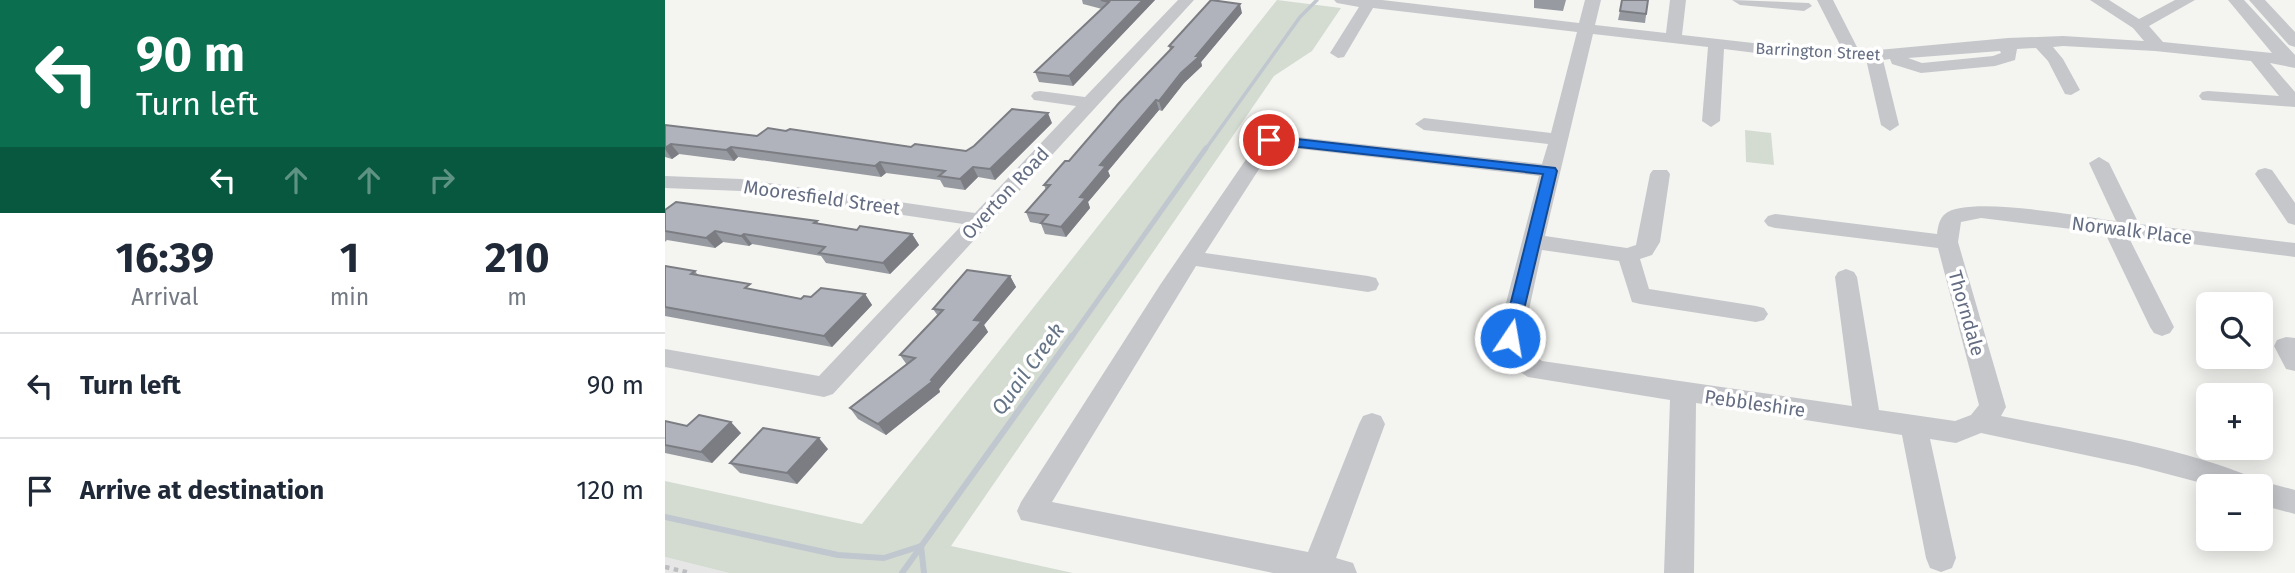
<!DOCTYPE html>
<meta charset="utf-8">
<style>
body{margin:0;font-family:"Fira Sans",sans-serif;background:#f2f2f3;color:#1f2937;height:100vh;display:flex;flex-direction:column;font-size:26px;white-space:nowrap}
*{box-sizing:border-box;margin:0}
p{font-size:23px;color:#747a83}
.icon{flex:none;width:38px;height:38px;fill:none;stroke:currentColor;stroke-width:2;stroke-linecap:round;stroke-linejoin:round}
.map{position:relative;flex:1;overflow:hidden}
.sheet{display:flex;flex-direction:column;background:#fff;width:665px}
.sheet>*{flex:none}
.top-card{background:#0b6e4f;color:#fff;overflow:hidden}
.tools{position:absolute;left:1531px;top:292px;display:grid;gap:14px}
.tools a{display:grid;place-items:center;width:77px;height:77px;border-radius:10px;background:#fff;box-shadow:0 4px 18px #0003;font-size:35px}
.pin{position:absolute;display:grid;place-items:center;width:60px;height:60px;color:#fff;margin:-30px;border:4px solid #fff;border-radius:50%;box-shadow:0 2px 7px #0007}
.me{position:absolute;width:77px;margin:-38px;rotate:12deg;stroke-linejoin:round;filter:drop-shadow(0 0 5px #0008)}
.turn{display:flex;align-items:center;gap:24px;height:147px;padding:0 21px;font-size:32px}
.turn .icon{width:91px;height:91px;stroke-width:2.5}
.turn b{display:block;font-size:49px;line-height:60px}
.lanes{display:flex;align-items:center;height:66px;padding:0 21px;background:#0003;justify-content:center;gap:35px;direction:ltr}
.lanes .off{opacity:.35}
.eta{display:flex;justify-content:space-evenly;align-items:center;height:119px;text-align:center}
.eta b{font-size:42px;font-weight:700;line-height:49px}
ul{padding:0;list-style:none}
li{display:flex;align-items:center;gap:21px;height:105px;padding:0 21px;border-top:2px solid #e0e1e3}
li div{flex:1}
li b{display:block;font-size:26px}
li em{font-style:normal}
main{display:flex;flex:1;min-height:0}
.map>svg:first-child{display:block}
.built{fill:#e5e6e5}
.green{fill:#d4dcd2}
.lines{fill:none;stroke-linecap:round;stroke-linejoin:round}
.stream-far2{stroke:#c1c7cf;stroke-width:3.5}
.stream-far1{stroke:#c1c7cf;stroke-width:5}
.stream{stroke:#c1c7cf;stroke-width:6}
.path{stroke:#bcbdc0;stroke-width:4.5;stroke-dasharray:4.5 4.5;stroke-linecap:butt}
.minor{fill:#c5c7cb;fill-rule:evenodd}
.wall{fill:#979aa1}
.shaded-wall{fill:#7b7d83}
.building{fill:#b0b3bb;stroke:#7b7d83;stroke-width:2}
.route{fill:#1a73e8;stroke:#114b97;stroke-width:2}
.labels{text-anchor:middle;stroke-width:7;stroke-linejoin:round;paint-order:stroke}
.far-street-label{font-size:16px;fill:#646d82;stroke:#fff}
.street-label{font-size:19px;fill:#646d82;stroke:#fff}
.water-label{font-size:21px;font-style:italic;fill:#647486;stroke:#fff}
</style>
<main>
<section class="sheet">
<div class="top-card">
<div class="turn"><svg class="icon" aria-label="left" viewBox="0 0 24 24"><path d="M17 20v-9H6M10 6l-5 5 5 5"/></svg><div><b>90 m</b>Turn left</div></div>
<div class="lanes"><svg class="icon" aria-label="left" viewBox="0 0 24 24"><path d="M17 20v-9H6M10 6l-5 5 5 5"/></svg><svg class="icon off" aria-label="ahead" viewBox="0 0 24 24"><path d="M12 20V5M6 11l6-6 6 6"/></svg><svg class="icon off" aria-label="ahead" viewBox="0 0 24 24"><path d="M12 20V5M6 11l6-6 6 6"/></svg><svg class="icon off" aria-label="right" viewBox="0 0 24 24"><path d="M7 20v-9h11M14 6l5 5-5 5"/></svg></div>
</div>
<div class="eta">
<div><b>16:39</b><p>Arrival</p></div>
<div><b>1</b><p>min</p></div>
<div><b>210</b><p>m</p></div>
</div>
<ul>
<li><svg class="icon" aria-label="left" viewBox="0 0 24 24"><path d="M17 20v-9H6M10 6l-5 5 5 5"/></svg><div><b>Turn left</b></div><em>90 m</em></li>
<li><svg class="icon" aria-label="arrive" viewBox="0 0 24 24"><path d="M6 21V4h12l-3 4 3 4H6"/></svg><div><b>Arrive at destination</b></div><em>120 m</em></li>
</ul>
</section>
<div class="map">
<svg width="1630" height="573" viewBox="0 0 1630 573">
<rect width="100%" height="100%" fill="#f4f5f1"/>
<polygon class="built" points="0,557 64,573 0,573"/>
<g class="green">
<polygon points="612,0 676,8 647,51 609,76 286,546 408,573 64,573 0,557 0,481 197,524"/>
<polygon points="1080,130 1106,133 1109,165 1081,162"/>
</g>
<g class="lines">
<polyline class="stream-far2" points="540,150 635,17 652,0"/>
<polyline class="stream-far1" points="406,338 541,148"/>
<g class="stream">
<polyline points="0,517 173,555 219,558 256,546"/>
<polyline points="256,546 259,573"/>
<polyline points="237,573 407,336"/>
</g>
<polyline class="path" points="0,567 25,573"/>
<g class="minor">
<polygon points="513,0 529,0 168,394 159,397 0,367 0,349 154,376 298,224 76,191 0,188 0,176 76,179 310,213 411,106 369,100 366,96 369,92 375,91 420,97"/>
<path d="M669,0H717L914,23L920,0H936L930,25L1001,33L1005,0H1021L1017,35L1116,46L1177,49L1152,0H1168L1193,49L1213,50L1343,38L1398,36L1479,41L1468,28L1425,0H1444L1474,19L1510,0H1530L1484,26L1498,42L1607,53L1563,0H1579L1630,55V68L1605,63L1630,92V107L1537,100L1534,96L1537,92L1543,91L1614,96L1586,61L1490,51L1398,46L1388,47L1398,59L1415,90L1406,95L1400,94L1383,61L1371,48L1352,49L1350,60L1330,66L1256,73L1227,64L1225,59L1218,60L1234,125L1225,131L1216,125L1201,59L1116,56L1059,49L1055,121L1046,127L1037,121L1043,47L928,34L880,236L962,248L971,245L985,174L988,170H1002L1005,174L995,242L987,255L975,259L984,289L1091,306L1099,308L1103,314L1099,320L1091,322L975,304L967,302L954,261L877,250L858,337L861,348L877,361L1187,406L1170,277L1173,272L1181,269L1189,272L1192,277L1214,410L1290,421L1306,415L1314,405L1273,248L1110,228L1103,226L1099,221L1103,216L1110,214L1272,234C1273,227 1274,219 1280,214C1303,195 1419,217 1451,221L1424,163L1434,157L1444,163L1474,224L1630,243V257L1463,236L1509,327L1505,333L1497,336L1489,333L1485,327L1440,233L1316,218L1296,222L1293,242L1341,407L1336,416C1420,433 1509,445 1589,478L1591,483L1596,481L1630,490V514L1596,505V486H1548L1472,466L1316,433L1291,443L1265,439L1291,558L1287,568L1276,572L1265,568L1261,558L1237,435L1031,403L1029,573H999L1005,400L863,377C846,367 834,350 834,330L874,176L609,146L540,253L703,276L711,278L714,284L711,290L703,292L531,266L387,502L643,552L694,424L698,416L707,413L716,416L720,424L671,558L688,563L692,573H608L356,520L352,511L356,502L495,285L597,136L604,134L877,164L883,144L759,130L750,124L759,118L886,133L912,32L708,8L679,57L673,58L665,53L694,7L672,3ZM1335,51L1336,53L1328,56L1257,63L1243,58Z"/>
<polygon points="1067,0 1144,3 1147,6 1139,11 1075,5"/>
<polygon points="1584,0 1600,0 1630,32 1630,47 1624,45"/>
<polygon points="1600,168 1607,170 1630,203 1630,225 1623,223 1590,174 1593,170"/>
<polygon points="1621,337 1630,338 1630,371 1621,369 1609,346 1612,340"/>
</g>
</g>
<g class="wall">
<polygon points="417,0 490,0 408,86 374,82 370,72 437,9 418,4"/>
<polygon points="869,0 901,0 898,11 869,8"/>
<polygon points="983,0 980,23 953,20 955,11"/>
<polygon points="577,13 536,62 537,66 519,83 497,111 494,110 443,171 445,176 423,202 425,208 401,237 380,234 376,224 365,222 361,212 381,190 379,185 404,161 505,50 504,46"/>
<polygon points="387,123 330,180 313,177 300,190 279,187 275,180 221,173 216,177 73,157 69,161 14,154 7,159 0,157 0,125 92,136 121,131 246,147 301,151"/>
<polygon points="0,210 152,221 154,224 192,230 247,234 254,245 225,274 161,263 156,256 87,244 84,246 58,242 50,248 2,240 0,242"/>
<polygon points="0,266 30,271 33,275 89,290 136,299 146,297 200,294 207,305 167,347 0,316"/>
<polygon points="345,276 351,287 319,325 323,332 274,389 275,392 221,435 193,419 185,408 242,365 235,355 273,316 268,309"/>
<polygon points="0,421 22,426 76,433 47,463 0,453"/>
<polygon points="163,449 132,484 75,473 65,463"/>
</g>
<g class="shaded-wall">
<polygon points="478,0 490,0 408,86 404,76"/>
<polygon points="575,4 577,13 536,62 537,66 519,83 497,111 494,101"/>
<polygon points="491,100 494,110 443,171 445,176 423,202 425,208 401,237 396,227 435,165"/>
<polygon points="383,113 387,123 330,180 325,169"/>
<polygon points="6,144 14,154 7,159 0,149 0,148"/>
<polygon points="66,147 73,157 69,161 61,150"/>
<polygon points="215,162 221,173 216,177 210,166"/>
<polygon points="308,167 313,177 300,190 295,179"/>
<polygon points="50,231 58,242 50,248 41,238"/>
<polygon points="79,234 87,244 84,246 76,236"/>
<polygon points="247,234 254,245 225,274 218,263"/>
<polygon points="345,276 351,287 319,325 323,332 274,389 275,392 221,435 213,424 266,380 309,320"/>
<polygon points="200,294 207,305 167,347 159,336"/>
<polygon points="66,422 76,433 47,463 36,452"/>
<polygon points="154,438 163,449 132,484 122,473"/>
</g>
<g class="building">
<polygon points="436,0 478,0 404,76 370,72 444,2"/>
<polygon points="546,0 575,4 531,56 535,56 516,73 494,101 491,100 435,165 441,166 415,197 421,198 396,227 376,223 383,215 361,212 385,185 379,185 400,161 404,161 454,103 508,47 504,46"/>
<polygon points="957,0 983,0 981,14 955,11"/>
<polygon points="347,109 383,113 325,169 308,167 295,179 274,176 280,171 215,162 210,166 66,147 61,150 6,144 0,148 0,125 92,136 103,128 121,131 125,129 246,147 250,144 301,151 309,146"/>
<polygon points="11,202 152,221 149,223 192,230 195,226 247,234 218,263 154,253 160,247 79,234 76,236 50,231 41,238 0,231 0,210"/>
<polygon points="0,266 30,271 26,274 85,284 80,288 136,299 139,296 146,297 156,288 200,294 159,336 0,307"/>
<polygon points="302,270 345,276 309,320 317,321 266,380 268,381 213,424 185,408 250,358 235,355 278,310 268,309"/>
<polygon points="34,415 66,422 36,452 0,445 0,421 22,426"/>
<polygon points="98,428 154,438 122,473 65,463"/>
</g>
<polygon class="route" points="604,136 890,168 892,171 851,343 845,345 837,338 878,174 599,143 597,140"/>
<g class="labels">
<g class="far-street-label">
<text transform="translate(1153 51) rotate(3)" y="6">Barrington Street</text>
</g>
<g class="street-label">
<text transform="translate(340 193) rotate(-47)" y="7">Overton Road</text>
<text transform="translate(157 197) rotate(8)" y="7">Mooresfield Street</text>
<text transform="translate(1467 230) rotate(7)" y="7">Norwalk Place</text>
<text transform="translate(1302 313) rotate(74)" y="7">Thorndale</text>
<text transform="translate(1090 403) rotate(8)" y="7">Pebbleshire</text>
</g>
<g class="water-label">
<text transform="translate(363 369) rotate(-54)" y="7">Quail Creek</text>
</g>
</g>
</svg>
<div class="tools">
<a><svg class="icon" aria-label="search" viewBox="0 0 24 24"><circle cx="10" cy="10" r="6"/><path d="M15 15l6 6"/></svg></a>
<a>+</a>
<a>−</a>
</div>
<div class="pin" style="left:604px;top:140px;background:#d93025"><svg class="icon" aria-label="arrive" viewBox="0 0 24 24"><path d="M6 21V4h12l-3 4 3 4H6"/></svg></div>
<svg class="me" style="left:845px;top:338px" viewBox="-20 -20 40 40"><circle r="17" fill="#1a73e8" stroke="#fff" stroke-width="3"/><path d="M0-11L8 9 0 5-8 9z" fill="#fff"/></svg>
</div>
</main>
